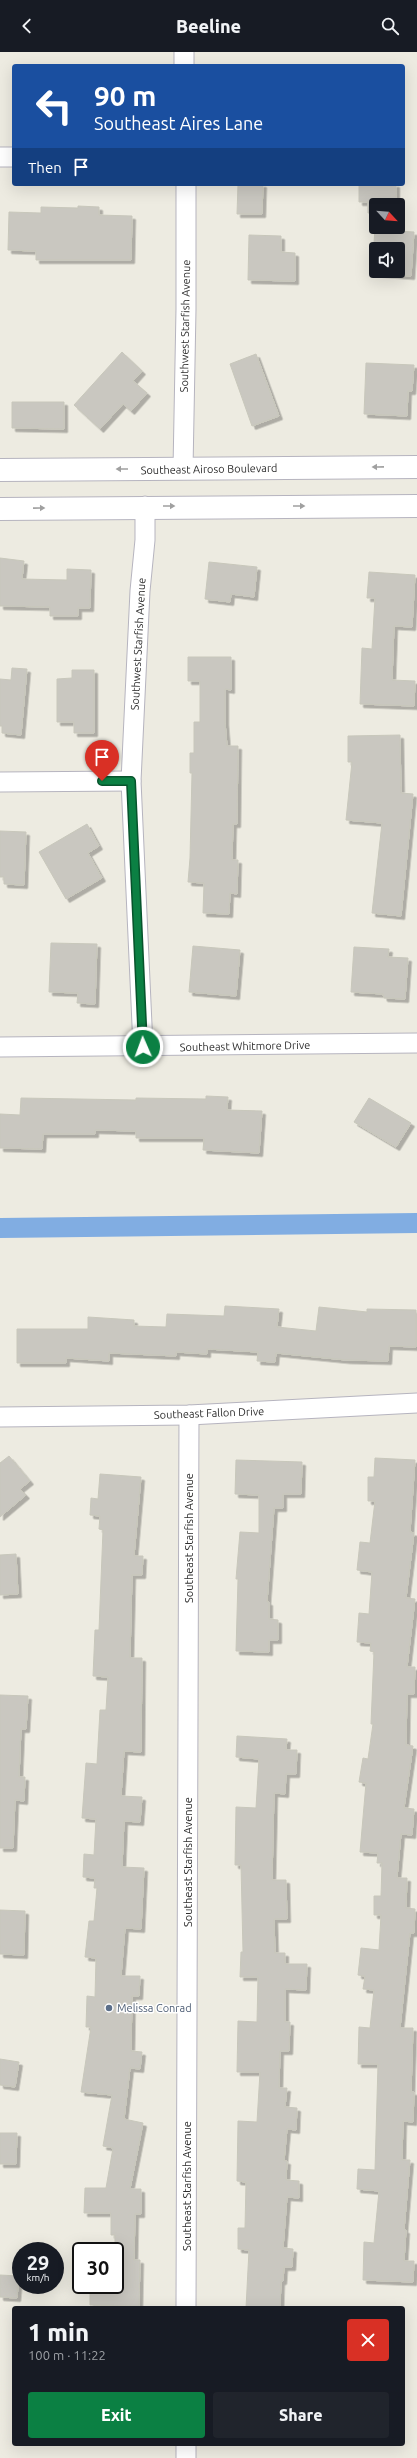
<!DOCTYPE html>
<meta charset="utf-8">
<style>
body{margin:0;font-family:Ubuntu,sans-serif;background:#20242c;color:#f1f3f6;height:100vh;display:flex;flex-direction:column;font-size:15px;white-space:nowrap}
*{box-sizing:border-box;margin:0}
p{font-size:13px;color:#9ea1a6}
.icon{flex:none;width:22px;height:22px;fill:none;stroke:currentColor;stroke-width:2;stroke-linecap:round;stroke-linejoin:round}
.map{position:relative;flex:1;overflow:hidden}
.sheet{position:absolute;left:12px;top:2254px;width:393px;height:140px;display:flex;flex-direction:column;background:#171b24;border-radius:4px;box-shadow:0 4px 16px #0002}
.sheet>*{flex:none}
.hud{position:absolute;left:12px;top:12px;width:393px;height:122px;border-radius:4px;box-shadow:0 4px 16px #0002;background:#1a4fa0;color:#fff;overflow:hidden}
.needle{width:26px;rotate:116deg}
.tools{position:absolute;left:369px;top:146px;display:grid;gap:8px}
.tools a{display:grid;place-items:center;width:36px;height:36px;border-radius:4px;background:#171b24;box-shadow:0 4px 16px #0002;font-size:20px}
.speed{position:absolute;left:12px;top:2190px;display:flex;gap:8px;font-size:20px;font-weight:700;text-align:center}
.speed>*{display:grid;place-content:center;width:52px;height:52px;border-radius:50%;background:#171b24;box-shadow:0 4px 16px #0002;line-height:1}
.speed small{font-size:10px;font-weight:400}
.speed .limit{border:2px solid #111;border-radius:6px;background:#fff;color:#111}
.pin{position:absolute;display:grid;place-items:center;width:34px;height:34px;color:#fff;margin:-41px -17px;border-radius:50% 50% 50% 0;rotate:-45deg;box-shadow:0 0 4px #0007}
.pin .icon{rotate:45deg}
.me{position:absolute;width:44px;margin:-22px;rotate:358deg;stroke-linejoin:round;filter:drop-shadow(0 0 3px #0008)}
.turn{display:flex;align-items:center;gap:14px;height:84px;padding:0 16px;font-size:18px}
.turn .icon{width:52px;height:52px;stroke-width:2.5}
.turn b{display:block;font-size:28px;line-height:34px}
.then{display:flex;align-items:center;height:38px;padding:0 16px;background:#0003;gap:8px;font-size:15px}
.round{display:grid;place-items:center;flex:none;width:42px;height:42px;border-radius:4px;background:#20242c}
.overview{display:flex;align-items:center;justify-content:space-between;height:68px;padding:0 16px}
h1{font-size:24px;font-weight:800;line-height:30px}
.action{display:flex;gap:8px;margin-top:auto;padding:8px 16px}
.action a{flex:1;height:46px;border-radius:4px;background:#0b8043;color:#fff;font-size:16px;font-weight:800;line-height:46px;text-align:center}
.action a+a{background:#20242c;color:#f1f3f6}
header{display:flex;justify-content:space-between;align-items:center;height:52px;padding:0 16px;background:#171b24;font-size:18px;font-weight:800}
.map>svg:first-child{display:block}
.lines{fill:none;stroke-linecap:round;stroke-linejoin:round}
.canal{stroke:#81ade2;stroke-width:20}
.building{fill:#c9c7c0;stroke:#c8c7bb;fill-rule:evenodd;filter:url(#shadow)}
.minor-casing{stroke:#b6b4bf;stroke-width:21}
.secondary-casing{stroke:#b6b4bf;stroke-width:24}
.minor{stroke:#fff;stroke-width:19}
.secondary{stroke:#fff;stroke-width:22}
.oneway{fill:#a0a0a0}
.route-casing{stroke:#07532c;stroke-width:10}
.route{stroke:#0b8043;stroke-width:7}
.service-dot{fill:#5c6f8a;stroke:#fff;stroke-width:1.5}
.labels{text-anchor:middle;stroke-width:3;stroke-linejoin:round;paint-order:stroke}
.street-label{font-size:11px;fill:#2d2d2d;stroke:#fff}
.service-label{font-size:11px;fill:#4e5e75;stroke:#fff;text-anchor:start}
</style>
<header><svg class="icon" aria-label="back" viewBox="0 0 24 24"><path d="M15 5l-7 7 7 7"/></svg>Beeline<svg class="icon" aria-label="search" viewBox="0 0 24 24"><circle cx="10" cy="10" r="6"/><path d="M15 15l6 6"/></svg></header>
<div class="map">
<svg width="417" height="2406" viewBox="0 0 417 2406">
<defs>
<filter id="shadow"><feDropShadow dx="3.5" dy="3.5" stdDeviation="0" flood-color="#0004"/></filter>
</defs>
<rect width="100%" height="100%" fill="#edebe1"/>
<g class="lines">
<polyline class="canal" points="0,1176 417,1171"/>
</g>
<g class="building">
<polygon points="238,132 263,132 262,162 237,162"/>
<path d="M359,132H396V153H376V175H396V179L414,180L411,224L372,221L376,161H368V150H359ZM376,197H398V219H376Z"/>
<polygon points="78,154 99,155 99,163 132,164 131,208 36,208 36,199 8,198 9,160 41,161 41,155 78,156"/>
<polygon points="249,183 281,184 281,200 295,201 295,229 248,228"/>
<polygon points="122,300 142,319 133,329 147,341 131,359 123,352 100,377 74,353"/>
<polygon points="256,302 279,364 252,374 230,312"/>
<polygon points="366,311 414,313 412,339 408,339 407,364 364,362"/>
<polygon points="12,350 64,350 64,377 12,376"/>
<polygon points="0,506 24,509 22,527 67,528 67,517 91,518 90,556 78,556 78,564 50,564 50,555 0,554"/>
<polygon points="209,510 257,515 254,545 231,542 230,550 205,547"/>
<polygon points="369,520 415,523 412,575 394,574 392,628 415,629 414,654 360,652 362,596 372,597 375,546 367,546"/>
<polygon points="188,605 231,605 231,638 225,637 225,670 227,694 238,694 237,772 233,772 232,808 238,808 237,842 230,841 229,862 203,861 204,831 188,830 190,806 192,721 190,721 190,701 194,701 194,670 200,670 200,629 188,629"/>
<polygon points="12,616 27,617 21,683 2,681 2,674 0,674 0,627 11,628"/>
<polygon points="72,618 94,618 94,681 74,681 74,670 57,670 57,627 72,626"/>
<polygon points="400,683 401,741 413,742 401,864 372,861 382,771 346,768 352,710 348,710 348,684"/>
<polygon points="87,772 99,794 88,801 102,826 66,847 39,800"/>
<polygon points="0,779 26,780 24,833 4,832 4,825 0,825"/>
<polygon points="51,891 97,892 95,952 77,951 78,941 49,940"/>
<polygon points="193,894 240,898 236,944 189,940"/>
<polygon points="354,895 389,897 388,905 408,906 405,947 384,946 383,942 351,940"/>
<polygon points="206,1044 228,1045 227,1058 262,1059 259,1101 203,1098 204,1086 136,1086 136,1079 95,1078 95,1082 43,1082 42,1097 0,1096 0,1062 20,1063 21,1046 136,1048 136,1046 206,1047"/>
<polygon points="369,1046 411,1071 396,1095 354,1070"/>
<polygon points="225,1254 279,1257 277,1275 316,1279 319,1255 367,1260 367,1257 416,1258 416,1295 389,1294 388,1309 346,1308 276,1301 275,1310 257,1309 258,1300 207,1297 207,1302 176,1300 176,1304 109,1301 109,1309 66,1306 66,1311 17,1311 17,1277 88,1277 88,1265 134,1268 134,1274 166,1275 167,1262 224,1264"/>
<polygon points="9,1404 30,1429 20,1437 26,1443 0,1465 0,1411"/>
<polygon points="375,1406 415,1408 410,1480 414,1481 406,1546 415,1547 407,1615 415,1615 414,1642 407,1642 406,1693 413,1694 404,1756 414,1757 412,1783 401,1782 397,1826 407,1826 406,1856 415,1857 414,1881 410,1881 400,1976 413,1976 411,2040 414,2040 413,2070 403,2069 402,2108 410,2108 404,2178 406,2178 404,2209 414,2209 413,2230 363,2228 364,2190 374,2191 379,2139 357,2137 358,2117 375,2118 378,2012 358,2012 359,1975 370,1976 374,1938 363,1937 365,1924 358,1923 361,1896 379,1898 381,1863 374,1863 374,1844 381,1844 382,1811 377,1811 378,1801 360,1800 366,1731 359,1730 363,1706 368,1707 373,1672 371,1672 374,1600 370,1599 371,1591 357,1590 359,1561 369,1562 372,1520 357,1518 360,1490 370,1491 375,1449 368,1449 368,1425 374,1425"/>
<polygon points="236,1408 302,1410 301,1442 283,1442 283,1456 274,1456 267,1550 269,1550 269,1567 278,1568 278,1588 269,1588 269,1600 236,1599 238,1527 236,1527 240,1480 259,1481 259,1443 235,1442"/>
<polygon points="100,1422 141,1425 134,1504 143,1504 142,1523 132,1523 130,1606 142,1606 141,1700 124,1699 121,1744 142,1745 140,1770 124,1769 122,1815 144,1816 141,1877 125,1876 121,1924 140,1924 139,1944 132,1944 131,1999 142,2000 140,2017 130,2016 124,2067 143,2071 130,2137 141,2137 141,2162 135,2162 134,2208 140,2208 139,2254 90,2253 90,2233 115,2233 115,2183 111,2183 111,2161 84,2161 85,2136 106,2136 113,2096 103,2094 112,2043 81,2040 91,1975 86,1975 87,1944 95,1945 96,1906 85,1905 89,1869 94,1869 97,1836 94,1836 95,1826 83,1825 84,1802 94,1803 96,1767 82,1766 86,1711 97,1712 100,1658 106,1658 108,1625 93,1624 95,1578 99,1578 103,1478 99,1477 100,1464 90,1463 91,1446 98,1447"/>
<polygon points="16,1502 18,1542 0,1543 0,1503"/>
<polygon points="0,1643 28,1644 26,1677 21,1677 19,1725 25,1725 24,1749 15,1748 13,1796 0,1796"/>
<polygon points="237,1684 287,1687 286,1698 297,1698 296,1722 286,1722 285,1742 274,1741 272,1828 286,1828 287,1867 274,1867 275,1901 285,1901 285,1912 307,1912 306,1938 285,1937 285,1970 290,1970 289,1999 280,1999 279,2036 287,2036 285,2055 297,2056 296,2078 287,2077 284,2109 287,2109 286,2128 299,2129 299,2146 287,2145 283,2196 293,2197 292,2215 284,2215 283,2229 281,2229 280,2256 246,2256 249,2198 238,2197 238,2176 245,2176 246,2130 237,2129 238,2069 257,2070 260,2020 237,2020 238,1969 257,1970 258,1925 240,1925 241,1900 243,1900 241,1813 235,1813 236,1755 256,1756 259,1707 236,1705"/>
<polygon points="0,1858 25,1859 24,1903 0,1902"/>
<polygon points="0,2007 19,2010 15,2035 0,2033"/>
<polygon points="0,2081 17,2081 16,2112 0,2112"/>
<polygon points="0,2223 19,2224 17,2246 0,2245"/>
</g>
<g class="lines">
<defs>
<g id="minor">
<polyline points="184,0 184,14"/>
<polyline points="0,105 14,105"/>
<polyline points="183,417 186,257 186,132"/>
<polyline points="0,730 131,729"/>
<polyline points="0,995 417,991"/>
<polyline points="143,995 131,729 140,539 145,488 145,454"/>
<polyline points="0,1365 189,1363 417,1351"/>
<polyline points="186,2256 189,1363"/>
<polyline points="186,2406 186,2392"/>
</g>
<g id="secondary">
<polyline points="0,418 417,415"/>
<polyline points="0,457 417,454"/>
</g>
</defs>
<use href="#minor" class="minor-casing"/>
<use href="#secondary" class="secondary-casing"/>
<use href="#minor" class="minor"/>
<use href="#secondary" class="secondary"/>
</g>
<defs><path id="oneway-solid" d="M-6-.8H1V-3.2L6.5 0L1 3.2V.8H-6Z"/></defs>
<g class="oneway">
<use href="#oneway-solid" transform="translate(378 415) rotate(179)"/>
<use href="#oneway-solid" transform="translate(122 417) rotate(180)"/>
<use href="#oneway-solid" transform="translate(169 454)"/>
<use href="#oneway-solid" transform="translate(299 454)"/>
<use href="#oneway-solid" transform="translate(39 456) rotate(-1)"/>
</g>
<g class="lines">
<defs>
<polyline id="route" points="102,729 131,729 143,995"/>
</defs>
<use href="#route" class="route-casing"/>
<use href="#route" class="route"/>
</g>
<circle class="service-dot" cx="109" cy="1956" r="4"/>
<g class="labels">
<g class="street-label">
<text transform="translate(185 274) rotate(-89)" y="4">Southwest Starfish Avenue</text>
<text transform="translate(209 417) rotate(-1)" y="4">Southeast Airoso Boulevard</text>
<text transform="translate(138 592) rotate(-87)" y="4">Southwest Starfish Avenue</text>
<text transform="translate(245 994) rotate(-1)" y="4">Southeast Whitmore Drive</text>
<text transform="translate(209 1361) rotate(-2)" y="4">Southeast Fallon Drive</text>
<text transform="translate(189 1486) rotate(-90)" y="4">Southeast Starfish Avenue</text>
<text transform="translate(188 1810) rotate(-90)" y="4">Southeast Starfish Avenue</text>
<text transform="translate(187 2134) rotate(-90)" y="4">Southeast Starfish Avenue</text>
</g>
<g class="service-label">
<text x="117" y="1960">Melissa Conrad</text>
</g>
</g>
</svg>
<div class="tools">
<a><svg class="needle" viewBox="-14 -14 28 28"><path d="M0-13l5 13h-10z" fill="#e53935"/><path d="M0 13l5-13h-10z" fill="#9ea1a6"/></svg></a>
<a><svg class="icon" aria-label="sound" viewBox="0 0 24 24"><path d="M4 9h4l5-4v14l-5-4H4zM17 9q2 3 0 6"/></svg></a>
</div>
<div class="speed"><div>29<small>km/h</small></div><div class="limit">30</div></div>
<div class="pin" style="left:102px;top:729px;background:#d93025"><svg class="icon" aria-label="arrive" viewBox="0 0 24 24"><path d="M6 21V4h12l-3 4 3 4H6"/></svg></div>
<svg class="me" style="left:143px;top:995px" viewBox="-20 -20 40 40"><circle r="17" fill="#0b8043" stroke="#fff" stroke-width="3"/><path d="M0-11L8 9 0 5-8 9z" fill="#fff"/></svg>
<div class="hud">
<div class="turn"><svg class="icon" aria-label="left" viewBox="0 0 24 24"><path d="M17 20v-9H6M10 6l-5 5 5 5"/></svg><div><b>90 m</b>Southeast Aires Lane</div></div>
<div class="then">Then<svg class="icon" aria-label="arrive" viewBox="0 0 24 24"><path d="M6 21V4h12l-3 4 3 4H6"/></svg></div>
</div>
<section class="sheet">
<div class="overview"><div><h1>1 min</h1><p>100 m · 11:22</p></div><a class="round" style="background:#d93025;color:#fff"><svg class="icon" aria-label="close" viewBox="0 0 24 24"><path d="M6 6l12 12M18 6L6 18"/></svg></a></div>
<div class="action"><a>Exit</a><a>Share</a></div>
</section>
</div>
